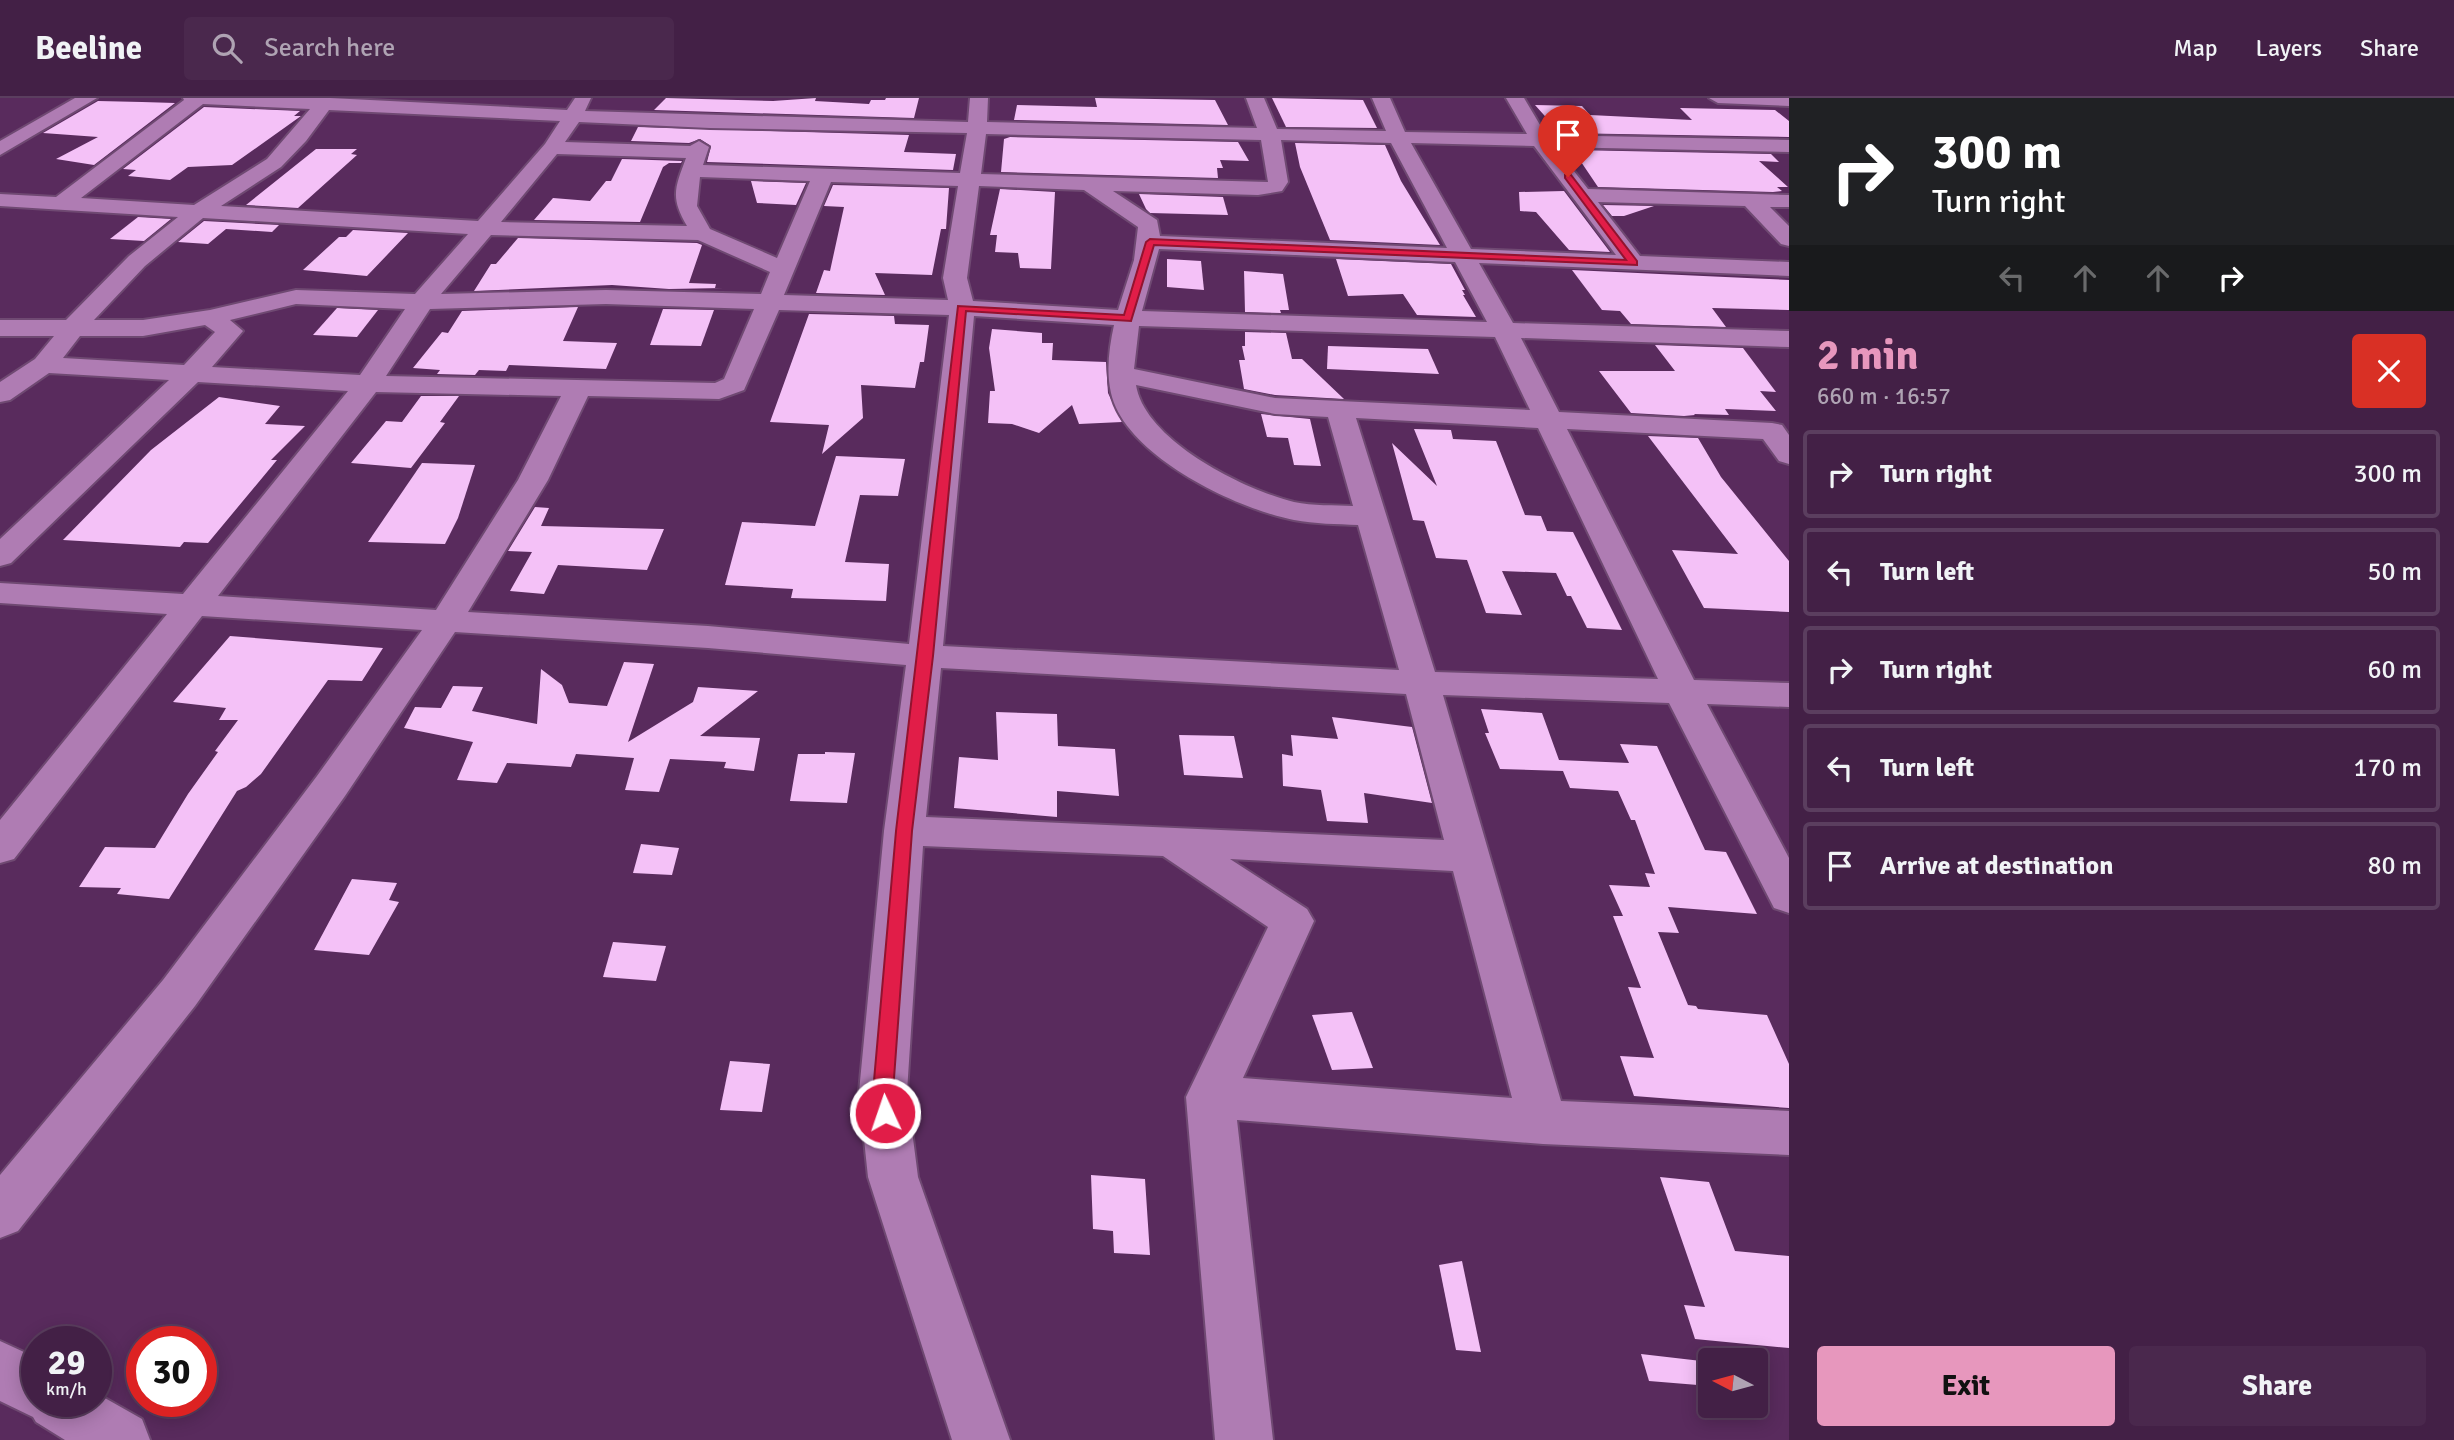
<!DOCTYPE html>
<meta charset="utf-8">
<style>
body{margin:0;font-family:Signika,sans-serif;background:#4a284d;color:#f1f3f6;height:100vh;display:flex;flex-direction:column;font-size:26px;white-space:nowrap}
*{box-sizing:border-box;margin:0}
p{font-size:23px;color:#afa3b3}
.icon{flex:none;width:38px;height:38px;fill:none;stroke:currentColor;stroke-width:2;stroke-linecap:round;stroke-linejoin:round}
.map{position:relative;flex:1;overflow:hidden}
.details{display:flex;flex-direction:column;background:#432046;width:665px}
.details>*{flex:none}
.top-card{background:#202124;color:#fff;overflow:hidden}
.needle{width:46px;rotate:276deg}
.tools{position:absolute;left:1698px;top:1250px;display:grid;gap:14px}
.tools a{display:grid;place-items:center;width:70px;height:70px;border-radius:7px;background:#432046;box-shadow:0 4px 18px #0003,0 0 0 2px #5b3e5f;font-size:35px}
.speed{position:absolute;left:21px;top:1228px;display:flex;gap:14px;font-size:35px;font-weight:700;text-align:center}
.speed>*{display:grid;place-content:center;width:91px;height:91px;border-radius:50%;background:#432046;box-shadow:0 4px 18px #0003,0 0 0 2px #5b3e5f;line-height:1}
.speed small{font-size:18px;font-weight:400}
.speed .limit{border:10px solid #d22;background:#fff;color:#111}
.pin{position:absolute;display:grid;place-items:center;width:60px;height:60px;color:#fff;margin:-72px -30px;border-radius:50% 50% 50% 0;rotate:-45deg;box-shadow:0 0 7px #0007}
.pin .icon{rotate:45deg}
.me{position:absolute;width:77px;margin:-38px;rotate:357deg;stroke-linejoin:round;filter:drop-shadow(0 0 5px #0008)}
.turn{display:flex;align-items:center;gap:24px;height:147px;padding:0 28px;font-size:32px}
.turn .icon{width:91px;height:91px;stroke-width:2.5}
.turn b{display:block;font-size:49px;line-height:60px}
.lanes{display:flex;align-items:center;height:66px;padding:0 28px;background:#0003;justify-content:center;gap:35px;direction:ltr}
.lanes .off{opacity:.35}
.round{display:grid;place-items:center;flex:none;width:74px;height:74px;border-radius:7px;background:#4a284d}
.head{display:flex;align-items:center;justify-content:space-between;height:119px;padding:0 28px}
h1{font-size:42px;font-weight:700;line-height:52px;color:#e797bd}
.primary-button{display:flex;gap:14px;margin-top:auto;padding:14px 28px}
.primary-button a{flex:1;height:80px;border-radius:7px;background:#e797bd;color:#111;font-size:28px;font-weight:700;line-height:80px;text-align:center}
.primary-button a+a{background:#4a284d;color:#f1f3f6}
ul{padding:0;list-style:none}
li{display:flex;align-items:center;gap:21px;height:88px;margin:0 14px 10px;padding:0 14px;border:4px solid #5b3e5f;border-radius:7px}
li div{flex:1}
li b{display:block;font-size:26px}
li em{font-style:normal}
header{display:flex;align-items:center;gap:42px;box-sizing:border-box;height:98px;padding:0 35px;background:#432046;border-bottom:2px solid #5b3e5f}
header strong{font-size:33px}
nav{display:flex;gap:38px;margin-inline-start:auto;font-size:24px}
.search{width:490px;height:63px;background:#4a284d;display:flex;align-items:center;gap:18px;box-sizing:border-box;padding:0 24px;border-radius:7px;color:#afa3b3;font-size:26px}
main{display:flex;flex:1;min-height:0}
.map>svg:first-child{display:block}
.building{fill:#f4c1f7}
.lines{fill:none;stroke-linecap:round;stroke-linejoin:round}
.minor-casing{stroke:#6f4972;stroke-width:4}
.minor{fill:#af7cb3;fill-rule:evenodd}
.route{fill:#e11d48;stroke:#92132f;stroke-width:2}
</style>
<header>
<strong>Beeline</strong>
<div class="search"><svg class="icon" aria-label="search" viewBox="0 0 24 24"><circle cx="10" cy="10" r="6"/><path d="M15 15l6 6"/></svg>Search here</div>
<nav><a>Map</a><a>Layers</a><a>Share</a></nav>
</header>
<main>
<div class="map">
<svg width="1789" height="1342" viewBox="0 0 1789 1342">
<rect width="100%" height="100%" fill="#592b5d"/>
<g class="building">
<polygon points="666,0 773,3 816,0 815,3 869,6 871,2 885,2 886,0 919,0 914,20 654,12"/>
<polygon points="1095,0 1215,2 1228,27 1014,22 1017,7 1097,9"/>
<polygon points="1272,0 1363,2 1377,30 1286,29"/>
<polygon points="98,3 142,4 175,5 94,67 56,61 98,39 43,35"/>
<polygon points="1535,7 1582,8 1590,17 1692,22 1680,10 1775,12 1789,23 1789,39 1560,35"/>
<polygon points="204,9 300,13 294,18 301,18 232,67 188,69 170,82 128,78 136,72 123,71"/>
<polygon points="638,29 909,37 904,54 956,56 953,72 707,64 711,48 700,41 689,45 631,43"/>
<polygon points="1010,39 1238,44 1249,63 1220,62 1223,70 1217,70 1218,80 1001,74 1004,41"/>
<polygon points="1295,45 1385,47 1401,83 1440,147 1330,142 1300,69"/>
<polygon points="316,51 357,51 351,56 357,57 298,110 246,107"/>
<polygon points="1573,52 1771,56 1779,64 1759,63 1788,89 1777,89 1782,93 1773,94 1598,89"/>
<polygon points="622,61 682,63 681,65 669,65 663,69 640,124 534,122 553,100 590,103 606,83 611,83"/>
<polygon points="751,83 806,85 796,107 757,105"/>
<polygon points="833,87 949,90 946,131 941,131 932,177 875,175 885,197 816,195 824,172 830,173 844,109 824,108"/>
<polygon points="1000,91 1055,94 1051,171 1020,170 1018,155 995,154 997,137 990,137"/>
<polygon points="1564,93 1610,154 1569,152 1536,114 1520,113 1519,94"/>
<polygon points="1139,96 1223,99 1228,117 1150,115 1146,111"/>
<polygon points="1603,107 1654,108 1624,118 1612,118"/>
<polygon points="138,119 171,121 144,143 110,141"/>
<polygon points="204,123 279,127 272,134 226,131 208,146 178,144"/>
<polygon points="353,132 408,135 367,178 303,172 339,139 346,139"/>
<polygon points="518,140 697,145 702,147 689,185 716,186 715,190 723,190 669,191 612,187 474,193 491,166 496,166"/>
<polygon points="1167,161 1201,163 1204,192 1167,189"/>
<polygon points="1336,161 1451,166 1465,192 1462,192 1465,197 1463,197 1476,219 1417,217 1403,196 1348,198"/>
<polygon points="1572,172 1789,182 1789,212 1712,210 1726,229 1631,226 1620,213 1602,212"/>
<polygon points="1244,173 1283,176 1289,212 1280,212 1281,215 1245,214"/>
<polygon points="578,209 563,243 617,245 606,271 509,267 506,273 479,272 475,277 437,276 440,272 413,270 442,234 448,235 462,213"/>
<polygon points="337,210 378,212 357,239 313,237"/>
<polygon points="663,211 714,212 701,248 650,247"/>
<polygon points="809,216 894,218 895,226 929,227 924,264 920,264 915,290 861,287 863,320 822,356 829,327 770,324"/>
<polygon points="992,231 1042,235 1042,245 1053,245 1052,262 1106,264 1108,295 1122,324 1079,326 1072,307 1039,335 1012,326 988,325 990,293 995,293 989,250"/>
<polygon points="1245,234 1286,235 1292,261 1302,261 1344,301 1275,297 1244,291 1239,262 1245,262 1242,248 1245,248"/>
<polygon points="1655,247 1743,250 1776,294 1760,293 1776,313 1725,311 1729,317 1694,316 1695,317 1684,318 1631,315 1599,273 1675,273"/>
<polygon points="1328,248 1428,251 1439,276 1327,271"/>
<polygon points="421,298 459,298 440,324 445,325 411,370 351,365 386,323 402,324"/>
<polygon points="219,299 280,308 265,326 305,328 271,362 277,362 208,445 184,444 180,449 63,442 151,352"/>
<polygon points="1261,316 1310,321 1321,368 1294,367 1288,340 1267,339"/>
<polygon points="1414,331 1451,332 1453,341 1496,343 1525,417 1541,418 1547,433 1573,434 1622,532 1587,530 1571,498 1567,498 1556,475 1502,473 1522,517 1486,515 1467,462 1436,460 1424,423 1413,422 1392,345 1437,388"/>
<polygon points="1648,338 1698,340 1721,379 1789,463 1789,514 1704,510 1672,452 1738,456"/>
<polygon points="836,358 905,361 898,398 860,397 845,464 889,466 886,503 791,500 793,491 725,487 742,424 815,428"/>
<polygon points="422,365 475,367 458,420 445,446 368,444"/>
<polygon points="535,409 549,410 541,428 664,431 647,472 558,467 544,496 510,493 532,454 508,453"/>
<polygon points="230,538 383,550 362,583 328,582 261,676 246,689 237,693 169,801 117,796 121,790 79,789 105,749 155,750 188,696 218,654 215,653 238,622 219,622 226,610 173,604"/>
<polygon points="624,564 654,566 628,644 693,604 698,589 758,593 700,638 760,640 754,673 724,670 726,664 670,661 659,694 625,692 634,660 576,656 571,669 507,665 497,685 457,682 473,644 404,630 415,609 441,610 453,588 483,589 472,613 537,626 541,571 562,587 569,605 607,608"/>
<polygon points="1481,611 1542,615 1559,662 1629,665 1620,646 1657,648 1705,752 1726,754 1757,816 1668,809 1679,835 1658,834 1688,907 1696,908 1698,911 1767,917 1789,966 1789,1010 1634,998 1620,958 1654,960 1628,889 1641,890 1613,818 1623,818 1609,787 1650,789 1645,775 1655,776 1635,722 1631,722 1618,693 1570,690 1563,673 1500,671 1485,635 1489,635"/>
<polygon points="996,614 1057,616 1058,648 1115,651 1119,698 1057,693 1057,719 954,710 959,659 998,662"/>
<polygon points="1332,619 1412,629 1432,705 1364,695 1368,725 1327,723 1321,692 1283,688 1282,656 1293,658 1291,637 1338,641"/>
<polygon points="1179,637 1234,638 1243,680 1184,677"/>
<polygon points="825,654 855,655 847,705 790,703 798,656 825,656"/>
<polygon points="641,746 679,750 672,777 633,775"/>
<polygon points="352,781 397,785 389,802 399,804 369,857 314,852"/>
<polygon points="613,844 666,848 656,883 603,879"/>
<polygon points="1352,914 1373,970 1332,972 1312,917"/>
<polygon points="730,963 770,966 762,1014 720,1012"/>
<polygon points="1091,1077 1145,1081 1150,1157 1114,1155 1113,1133 1093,1131"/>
<polygon points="1660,1079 1709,1084 1735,1153 1789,1158 1789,1250 1695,1241 1684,1207 1705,1209"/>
<polygon points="1462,1163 1481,1254 1456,1252 1439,1167"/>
<polygon points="1641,1256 1710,1264 1710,1288 1649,1283"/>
</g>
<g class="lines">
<defs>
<g id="minor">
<polygon points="75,0 97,0 0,57 0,43"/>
<path d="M183,0H330L567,12L575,0H591L585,13L968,24L970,0H988L987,24L1257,30L1246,0H1264L1277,31L1386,33L1372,0H1390L1405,34L1527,36L1506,0H1524L1546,37L1789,42V54L1555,49L1588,91L1789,97V109H1770L1789,128V148L1781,146L1745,108L1598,104L1640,158L1789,164V178L1479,165L1513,225L1789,233V249L1521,240L1559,314L1772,325L1782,327L1789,337V366L1779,363L1763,341L1567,331L1694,582L1789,585V609L1707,606L1789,760V815L1774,810L1669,605L1443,597L1561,1003L1789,1013V1057L1543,1046L1237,1022L1273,1342H1215L1186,999L1268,829L1163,758L923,748L907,994L918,1079L1010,1342H952L868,1079L859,994L884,733L906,567L708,550L455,534L345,698L195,908L18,1133L0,1140V1077L163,882L317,678L422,532L202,518L14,761L0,765V722L167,516L0,505V485L183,496L348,293L198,284L11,465L0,468V441L169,282L49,275L10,302L0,304V284L35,261L54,238H0V222H66L129,158L178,119L0,108V96L56,99L184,2ZM203,6L310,11L267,61L194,107L81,100ZM329,12L560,23L545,46L478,123L221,108L281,69L306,43ZM579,24L710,30L967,35L960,75L703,67L709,49L699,43L690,48L565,44ZM986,36L1261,42L1268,84L981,76ZM1281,42L1391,45L1447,150L1160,138L1157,122L1113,93L1258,97L1282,93L1288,84ZM1411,45L1534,48L1616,157L1471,151ZM557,56L686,60C675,90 670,99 687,128L501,124ZM700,79L810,83L777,160L710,131L697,108ZM831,84L958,88L943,180L948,202L784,197ZM979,88L1084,92L1138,129L1134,162L1118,212L973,203L967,180ZM203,120L468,136L415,196L296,192L210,212L143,222H94L145,168ZM491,137L698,142L770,174L761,196L606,192L441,196ZM1159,151L1455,164L1487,224L1142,213ZM296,206L405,211L360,277L212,269L243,233L230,222ZM606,206L754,211L724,281L715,285L386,278L430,211ZM779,212L949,217L909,546L708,528L468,514L548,382L588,298L719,301L744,292ZM974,218L1114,227C1109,250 1106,273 1111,295C1125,358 1237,411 1294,422C1315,426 1337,426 1358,427L1399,572L943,548ZM205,227L215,234L184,267L63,260L80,238H143ZM1139,228L1495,239L1530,312L1275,300L1134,271ZM1136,287L1275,316L1328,319L1353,408C1334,407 1313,408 1294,404C1245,392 1145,343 1136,287ZM376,294L561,298L518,382L436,512L218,498ZM1356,320L1538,330L1658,581L1435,574ZM941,570L1406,596L1444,742L926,719ZM1230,761L1453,773L1512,1000L1243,980L1314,823L1307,811Z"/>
<polygon points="1709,0 1789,0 1789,8 1718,5"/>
<polygon points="0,1243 37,1260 37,1304 96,1304 96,1295 142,1321 150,1342 65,1342 36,1324 33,1319 0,1303"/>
</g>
</defs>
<use href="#minor" class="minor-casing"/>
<use href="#minor" class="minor"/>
</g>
<polygon class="route" points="1565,77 1571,77 1637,163 1637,167 1154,147 1131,223 966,213 933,558 912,733 893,994 895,1015 892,1021 885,1024 878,1021 873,994 896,733 958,208 1124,217 1146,144 1150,141 1626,162 1565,80"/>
</svg>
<div class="tools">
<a><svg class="needle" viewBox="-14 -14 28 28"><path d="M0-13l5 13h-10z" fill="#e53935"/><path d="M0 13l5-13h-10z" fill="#afa3b3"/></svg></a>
</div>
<div class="speed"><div>29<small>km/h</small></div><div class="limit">30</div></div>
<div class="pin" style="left:1568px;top:79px;background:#d93025"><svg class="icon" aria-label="arrive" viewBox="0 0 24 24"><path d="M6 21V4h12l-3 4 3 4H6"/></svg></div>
<svg class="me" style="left:885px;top:1015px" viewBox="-20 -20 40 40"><circle r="17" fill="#e11d48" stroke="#fff" stroke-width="3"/><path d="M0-11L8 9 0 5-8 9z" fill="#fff"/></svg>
</div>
<section class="details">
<div class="top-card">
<div class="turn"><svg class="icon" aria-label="right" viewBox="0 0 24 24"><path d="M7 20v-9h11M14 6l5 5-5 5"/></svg><div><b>300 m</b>Turn right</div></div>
<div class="lanes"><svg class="icon off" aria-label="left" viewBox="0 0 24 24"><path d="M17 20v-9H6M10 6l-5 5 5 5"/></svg><svg class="icon off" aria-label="ahead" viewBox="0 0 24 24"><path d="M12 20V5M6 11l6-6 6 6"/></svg><svg class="icon off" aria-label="ahead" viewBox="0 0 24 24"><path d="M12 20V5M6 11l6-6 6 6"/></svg><svg class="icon" aria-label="right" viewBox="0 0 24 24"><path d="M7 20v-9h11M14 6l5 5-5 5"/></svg></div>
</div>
<div class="head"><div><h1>2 min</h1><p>660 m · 16:57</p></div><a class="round" style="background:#d93025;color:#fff"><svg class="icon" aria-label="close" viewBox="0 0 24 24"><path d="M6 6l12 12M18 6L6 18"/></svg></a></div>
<ul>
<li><svg class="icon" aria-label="right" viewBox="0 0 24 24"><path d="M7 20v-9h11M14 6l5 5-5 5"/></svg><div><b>Turn right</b></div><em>300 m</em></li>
<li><svg class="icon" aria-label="left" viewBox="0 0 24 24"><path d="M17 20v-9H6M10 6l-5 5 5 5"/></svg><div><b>Turn left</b></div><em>50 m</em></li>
<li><svg class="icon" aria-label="right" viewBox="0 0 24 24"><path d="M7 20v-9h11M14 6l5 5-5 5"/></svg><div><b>Turn right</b></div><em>60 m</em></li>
<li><svg class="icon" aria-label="left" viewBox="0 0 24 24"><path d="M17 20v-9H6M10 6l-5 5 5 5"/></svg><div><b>Turn left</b></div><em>170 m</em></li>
<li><svg class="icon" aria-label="arrive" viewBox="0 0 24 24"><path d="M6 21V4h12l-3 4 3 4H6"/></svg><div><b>Arrive at destination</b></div><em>80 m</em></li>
</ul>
<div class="primary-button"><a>Exit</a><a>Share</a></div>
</section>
</main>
